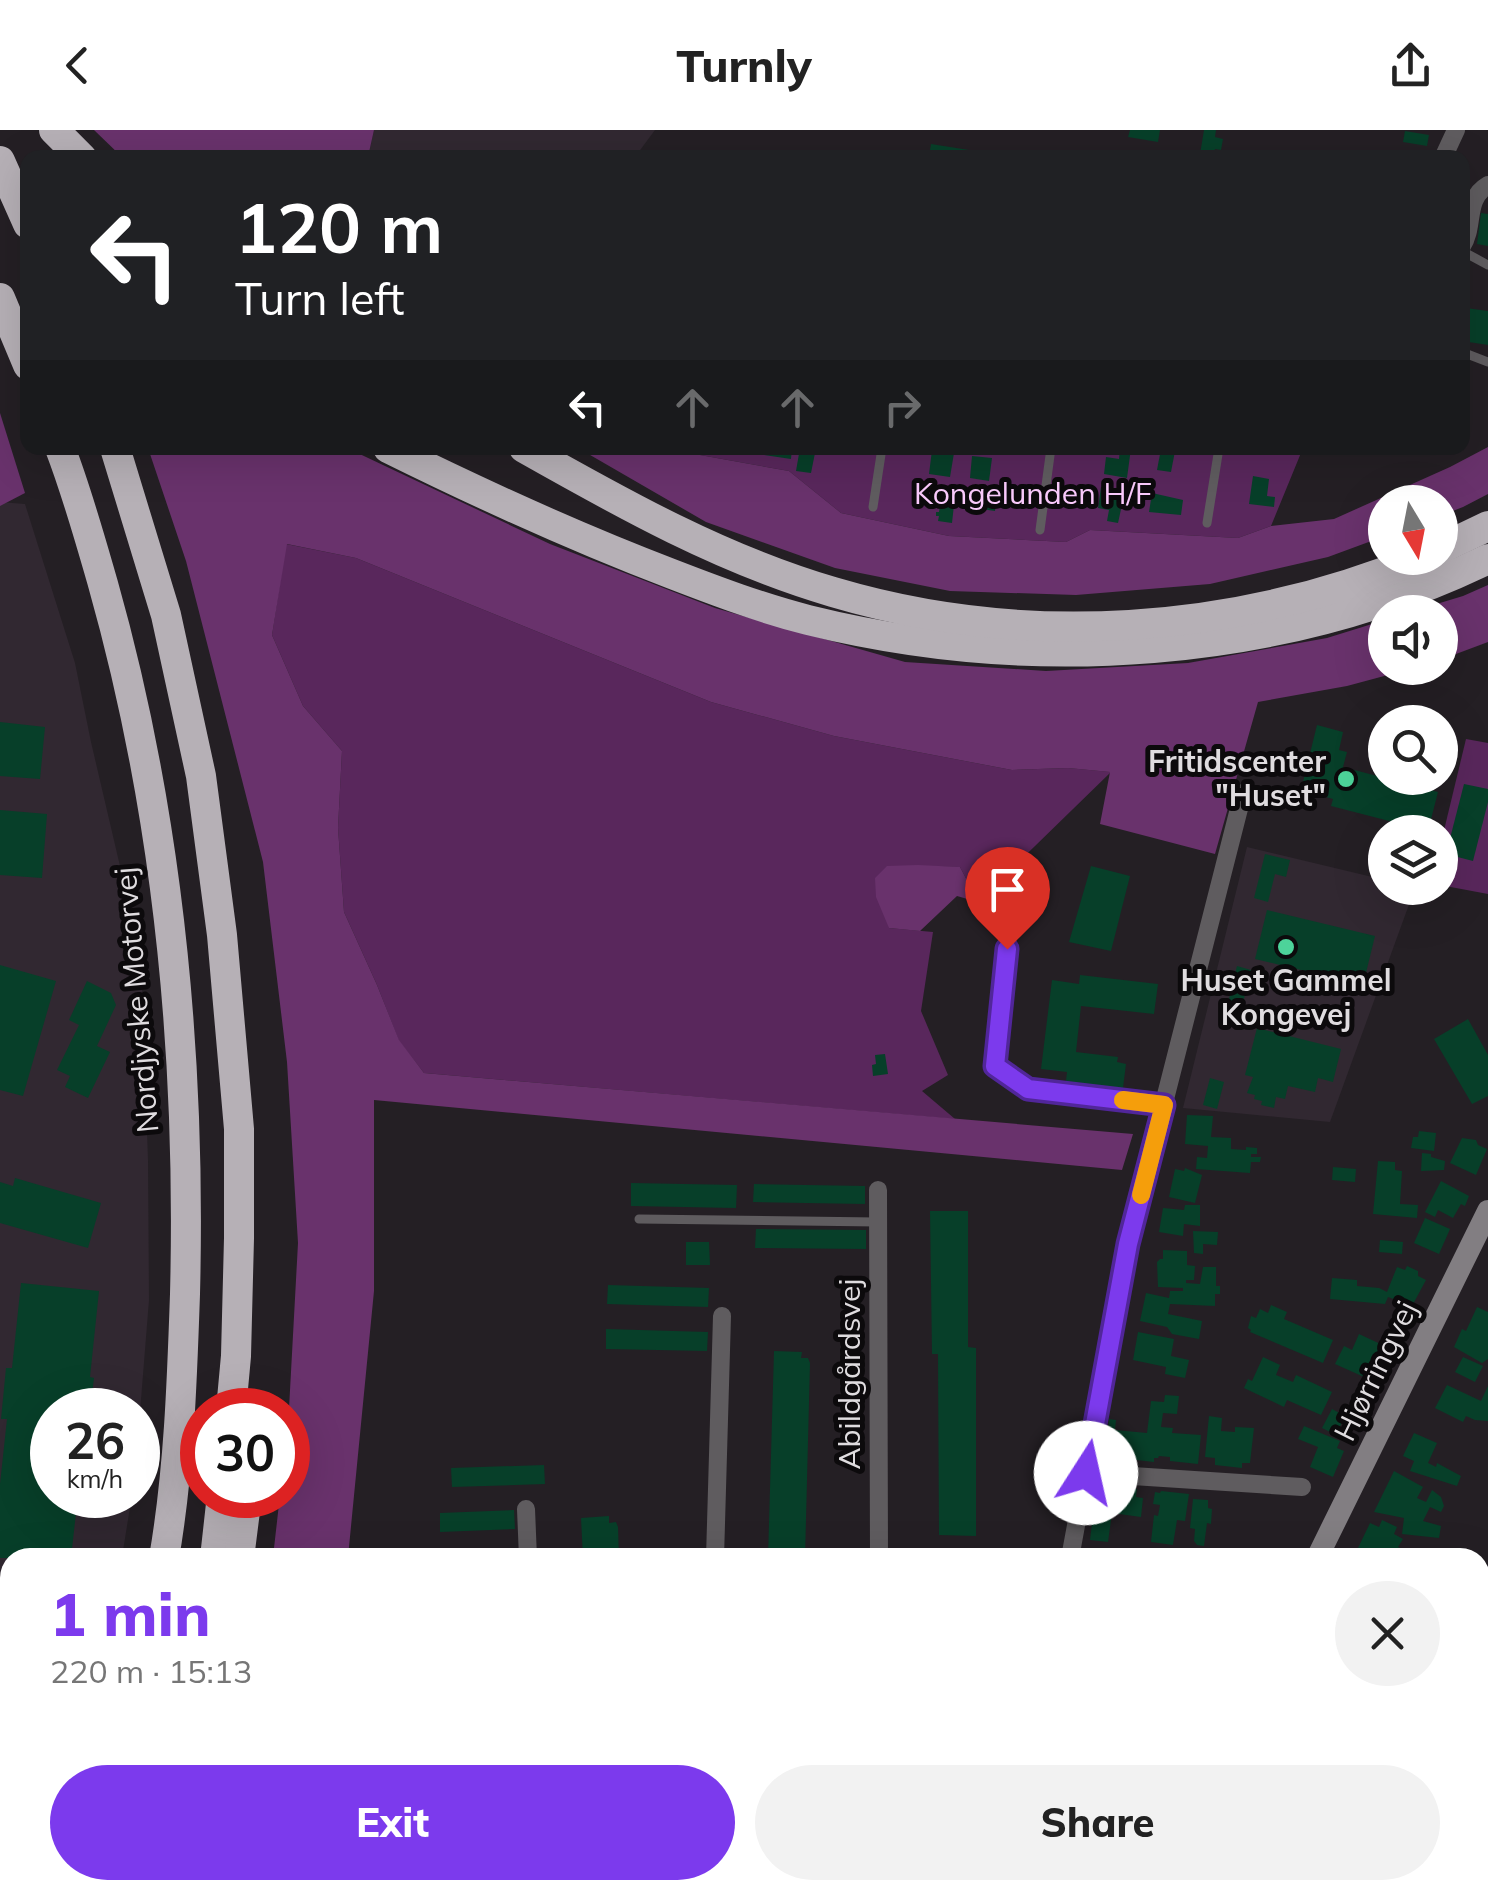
<!DOCTYPE html>
<meta charset="utf-8">
<style>
body{margin:0;font-family:Mulish,sans-serif;background:#f2f2f2;color:#222;height:100vh;display:flex;flex-direction:column;font-size:38px;white-space:nowrap}
*{box-sizing:border-box;margin:0}
p{font-size:32px;color:#767676}
.icon{flex:none;width:55px;height:55px;fill:none;stroke:currentColor;stroke-width:2;stroke-linecap:round;stroke-linejoin:round}
.map{position:relative;flex:1;overflow:hidden}
.panel{position:absolute;left:0px;top:1418px;width:1490px;height:352px;display:flex;flex-direction:column;background:#fff;border-radius:30px 30px 0 0;box-shadow:0 10px 40px #0002}
.panel>*{flex:none}
.guide{position:absolute;left:20px;top:20px;width:1450px;height:305px;border-radius:20px;box-shadow:0 10px 40px #0002;background:#202124;color:#fff;overflow:hidden}
.needle{width:65px;rotate:170deg}
.buttons{position:absolute;left:1368px;top:355px;display:grid;gap:20px}
.buttons a{display:grid;place-items:center;width:90px;height:90px;border-radius:50%;background:#fff;box-shadow:0 10px 40px #0002;font-size:50px}
.speed{position:absolute;left:30px;top:1258px;display:flex;gap:20px;font-size:50px;font-weight:700;text-align:center}
.speed>*{display:grid;place-content:center;width:130px;height:130px;border-radius:50%;background:#fff;box-shadow:0 10px 40px #0002;line-height:1}
.speed small{font-size:25px;font-weight:400}
.speed .limit{border:15px solid #d22;background:#fff;color:#111}
.pin{position:absolute;display:grid;place-items:center;width:85px;height:85px;color:#fff;margin:-102px -42px;border-radius:50% 50% 50% 0;rotate:-45deg;box-shadow:0 0 10px #0007}
.pin .icon{rotate:45deg}
.me{position:absolute;width:110px;margin:-55px;rotate:10deg;stroke-linejoin:round;filter:drop-shadow(0 0 8px #0008)}
.turn{display:flex;align-items:center;gap:35px;height:210px;padding:0 50px;font-size:45px}
.turn .icon{width:130px;height:130px;stroke-width:2.5}
.turn b{display:block;font-size:70px;line-height:85px}
.lanes{display:flex;align-items:center;height:95px;padding:0 50px;background:#0003;justify-content:center;gap:50px;direction:ltr}
.lanes .off{opacity:.35}
.round{display:grid;place-items:center;flex:none;width:105px;height:105px;border-radius:52px;background:#f2f2f2}
.overview{display:flex;align-items:center;justify-content:space-between;height:170px;padding:0 50px}
h1{font-size:60px;font-weight:800;line-height:75px;color:#7c3aed}
.cta{display:flex;gap:20px;margin-top:auto;padding:20px 50px}
.cta a{flex:1;height:115px;border-radius:60px;background:#7c3aed;color:#fff;font-size:40px;font-weight:800;line-height:115px;text-align:center}
.cta a+a{background:#f2f2f2;color:#222}
header{display:flex;justify-content:space-between;align-items:center;height:130px;padding:0 50px;background:#fff;font-size:45px;font-weight:800}
.map>svg:first-child{display:block}
.built{fill:#312831}
.green{fill:#59275c}
.forest{fill:#69326c}
.building{fill:#073f29}
.lines{fill:none;stroke-linecap:round;stroke-linejoin:round}
.service{stroke:#5f5c5f;stroke-width:9}
.minor{stroke:#5f5c5f;stroke-width:18}
.secondary{stroke:#827e82;stroke-width:22}
.motorway{stroke:#b6b0b6;stroke-width:30}
.route-casing{stroke:#51269a;stroke-width:25}
.route{stroke:#7c3aed;stroke-width:18}
.slow{stroke:#f59e0b;stroke-width:18}
.poi-dot{fill:#4dd39a;stroke:#0c0a0c;stroke-width:4}
.labels{text-anchor:middle;stroke-width:10;stroke-linejoin:round;paint-order:stroke}
.park-label{font-size:30px;fill:#fbcbfd;stroke:#0c0a0c}
.poi-label{font-size:30px;font-weight:bold;fill:#dfdcdf;stroke:#0c0a0c;text-anchor:end}
.street-label{font-size:30px;fill:#dfdcdf;stroke:#0c0a0c}
</style>
<header><svg class="icon" aria-label="back" viewBox="0 0 24 24"><path d="M15 5l-7 7 7 7"/></svg>Turnly<svg class="icon" aria-label="share" viewBox="0 0 24 24"><path d="M12 15V3M7 8l5-5 5 5M5 13v7h14v-7"/></svg></header>
<div class="map">
<svg width="1488" height="1769" viewBox="0 0 1488 1769">
<rect width="100%" height="100%" fill="#241f24"/>
<g class="built">
<polygon points="374,0 655,0 635,27 368,28"/>
<polygon points="0,372 25,374 75,533 91,612 141,826 148,1030 149,1170 138,1307 138,1280 52,1280 52,1365 132,1365 122,1427 10,1428 10,1760 41,1760 39,1769 0,1769"/>
<polygon points="1247,717 1385,750 1385,758 1415,758 1330,992 1183,978"/>
</g>
<g class="green">
<polygon points="661,318 1303,318 1271,396 1238,408 1090,400 1066,412 949,406 841,383 789,341"/>
<polygon points="286,414 356,428 711,572 834,606 1012,640 1068,638 1111,642 992,758 970,756 960,737 887,736 889,798 933,802 921,881 948,945 922,961 955,989 424,943 399,911 377,855 344,782 338,698 342,621 303,576 272,505"/>
<polygon points="1466,609 1488,613 1488,764 1440,755 1440,717"/>
</g>
<g class="forest">
<polygon points="94,0 374,0 368,27 123,28"/>
<polygon points="0,283 25,363 0,376"/>
<polygon points="1488,317 1488,364 1463,377 1440,386 1440,372 1385,372 1385,406 1328,427 1210,454 1076,465 950,461 835,438 706,392 578,318 661,318 789,341 841,383 949,406 1066,412 1090,400 1238,408 1271,396 1334,389 1450,337"/>
<polygon points="148,318 347,318 550,414 715,478 905,532 1046,541 1188,533 1327,508 1385,490 1385,538 1414,538 1347,556 1258,572 1215,724 1100,694 1110,642 1068,638 1012,640 834,606 711,572 356,428 287,414 272,505 303,576 342,621 338,698 344,782 377,855 399,910 424,943 1133,1004 1122,1040 374,970 374,1161 348,1427 273,1427 280,1365 288,1365 288,1297 298,1113 287,932 263,732 186,431"/>
<polygon points="1488,455 1488,512 1440,530 1440,482 1410,482 1463,466"/>
<polygon points="918,735 960,737 970,756 992,758 1023,779 1012,785 991,782 981,773 957,766 920,801 889,798 876,767 875,748 887,736"/>
</g>
<g class="building">
<polygon points="1130,0 1160,0 1158,12 1128,7"/>
<polygon points="1204,0 1216,0 1215,7 1223,9 1221,20 1215,19 1214,26 1200,24"/>
<polygon points="1405,1 1429,5 1427,16 1403,12"/>
<polygon points="931,14 969,20 968,28 932,28 929,26"/>
<polygon points="1481,83 1488,84 1488,116 1477,114"/>
<polygon points="1462,168 1467,169 1466,178 1488,181 1488,215 1462,211"/>
<polygon points="766,318 792,318 791,329 764,325"/>
<polygon points="800,318 816,318 811,343 796,341"/>
<polygon points="1120,318 1131,318 1127,348 1104,344 1106,327 1119,329"/>
<polygon points="1161,319 1175,321 1171,342 1157,340"/>
<polygon points="932,320 954,323 950,347 929,344"/>
<polygon points="972,326 992,328 989,351 970,348"/>
<polygon points="1253,346 1269,349 1267,366 1275,367 1274,377 1249,374"/>
<polygon points="1101,357 1125,361 1118,393 1107,391 1109,380 1098,378"/>
<polygon points="969,363 997,367 995,381 967,377"/>
<polygon points="1152,363 1183,370 1181,385 1149,382"/>
<polygon points="942,364 955,366 952,393 938,391 939,386 936,386 936,382 939,382"/>
<polygon points="0,592 45,597 40,649 0,646"/>
<polygon points="1317,595 1343,602 1339,620 1347,622 1343,637 1438,662 1428,701 1331,676 1333,669 1301,660"/>
<polygon points="1464,654 1488,659 1488,672 1473,731 1446,724"/>
<polygon points="0,680 47,684 42,748 0,745"/>
<polygon points="1265,724 1290,730 1286,747 1275,744 1268,772 1254,768"/>
<polygon points="1091,736 1130,746 1111,821 1069,812"/>
<polygon points="1267,780 1375,806 1363,855 1255,829"/>
<polygon points="0,835 56,851 23,966 0,960"/>
<polygon points="1237,836 1251,840 1240,885 1226,881"/>
<polygon points="1080,845 1158,854 1154,884 1081,876 1076,922 1118,927 1117,932 1126,934 1123,958 1066,951 1067,942 1041,939 1052,850 1079,854"/>
<polygon points="87,851 111,863 116,875 97,916 110,922 88,968 65,957 70,946 57,940 79,895 69,890"/>
<polygon points="1468,889 1488,925 1488,966 1472,974 1434,909"/>
<polygon points="1257,898 1341,919 1333,952 1318,948 1315,962 1288,956 1285,969 1276,967 1274,978 1261,975 1262,971 1254,969 1255,965 1247,963 1253,947 1245,945"/>
<polygon points="885,924 888,944 873,946 872,935 876,934 875,925"/>
<polygon points="1210,948 1224,952 1217,979 1203,975"/>
<polygon points="1187,985 1213,986 1211,1007 1231,1008 1231,1019 1246,1020 1246,1017 1257,1018 1257,1024 1251,1024 1251,1027 1261,1027 1260,1032 1251,1032 1250,1043 1196,1039 1197,1027 1207,1028 1208,1016 1185,1014"/>
<polygon points="1419,1001 1436,1003 1434,1021 1411,1018 1413,1007 1418,1007"/>
<polygon points="1462,1008 1476,1010 1478,1015 1487,1019 1476,1045 1450,1033"/>
<polygon points="1422,1023 1431,1024 1431,1027 1445,1031 1444,1040 1421,1041"/>
<polygon points="1378,1031 1395,1032 1395,1040 1402,1041 1400,1074 1418,1075 1417,1088 1373,1084"/>
<polygon points="1333,1037 1356,1039 1355,1052 1332,1050"/>
<polygon points="1185,1038 1202,1045 1195,1073 1169,1067 1175,1039 1184,1041"/>
<polygon points="15,1048 101,1073 88,1118 0,1093 0,1052 13,1056"/>
<polygon points="1441,1051 1469,1066 1465,1076 1461,1074 1453,1088 1438,1080 1435,1087 1425,1082"/>
<polygon points="631,1053 737,1055 736,1078 631,1076"/>
<polygon points="754,1054 865,1056 865,1074 753,1072"/>
<polygon points="1185,1075 1200,1075 1200,1096 1184,1094 1183,1106 1159,1102 1163,1078 1184,1080"/>
<polygon points="930,1081 968,1081 968,1217 976,1218 976,1406 939,1405 938,1224 932,1224"/>
<polygon points="1425,1088 1450,1099 1439,1124 1414,1113"/>
<polygon points="756,1099 866,1100 866,1119 755,1118"/>
<polygon points="1193,1101 1218,1102 1217,1115 1203,1114 1203,1124 1194,1123"/>
<polygon points="1380,1110 1403,1112 1402,1124 1379,1122"/>
<polygon points="686,1112 709,1112 710,1135 686,1135"/>
<polygon points="1163,1120 1187,1121 1187,1135 1195,1136 1194,1150 1186,1150 1186,1153 1200,1154 1203,1137 1216,1137 1216,1156 1220,1156 1220,1164 1215,1164 1215,1176 1170,1174 1168,1184 1202,1191 1199,1209 1172,1204 1167,1197 1140,1191 1146,1163 1169,1168 1170,1161 1183,1161 1183,1158 1158,1157 1157,1132 1160,1129 1163,1129"/>
<polygon points="1407,1136 1418,1141 1418,1146 1426,1150 1412,1176 1388,1167 1385,1174 1330,1169 1332,1148 1357,1150 1357,1156 1379,1158 1387,1162 1397,1137 1405,1140"/>
<polygon points="21,1153 99,1161 90,1247 94,1248 90,1280 52,1280 52,1365 78,1365 71,1428 0,1428 0,1354 7,1289 1,1289 6,1238 12,1238"/>
<polygon points="608,1155 709,1158 708,1177 607,1174"/>
<polygon points="1271,1175 1287,1182 1284,1189 1333,1210 1323,1233 1250,1202 1251,1200 1248,1198 1251,1186 1256,1188 1260,1179 1268,1183"/>
<polygon points="1477,1177 1488,1182 1488,1229 1482,1233 1454,1217 1462,1199 1466,1201"/>
<polygon points="606,1199 708,1202 707,1221 606,1219"/>
<polygon points="1138,1202 1174,1209 1171,1226 1189,1230 1185,1248 1165,1244 1166,1237 1133,1230"/>
<polygon points="1359,1204 1389,1218 1373,1251 1335,1234 1344,1216 1352,1220"/>
<polygon points="774,1221 802,1222 801,1228 808,1228 810,1233 805,1428 768,1428"/>
<polygon points="1263,1227 1280,1235 1276,1245 1293,1252 1296,1245 1332,1262 1321,1285 1287,1270 1284,1277 1244,1258 1248,1249 1252,1251"/>
<polygon points="1463,1227 1483,1236 1475,1252 1455,1242"/>
<polygon points="1447,1255 1481,1271 1488,1256 1488,1291 1475,1290 1466,1286 1463,1292 1435,1278"/>
<polygon points="1165,1265 1179,1266 1177,1284 1163,1283 1161,1297 1173,1298 1172,1303 1201,1305 1198,1334 1170,1331 1170,1327 1159,1326 1158,1328 1154,1328 1154,1332 1110,1327 1113,1300 1108,1300 1109,1289 1116,1290 1115,1300 1147,1303 1151,1271 1164,1272"/>
<polygon points="1332,1279 1345,1286 1336,1305 1322,1298"/>
<polygon points="1209,1286 1222,1288 1221,1301 1235,1302 1235,1297 1254,1298 1250,1333 1242,1333 1242,1338 1215,1335 1215,1328 1205,1327"/>
<polygon points="1304,1296 1340,1311 1337,1318 1344,1321 1333,1347 1310,1337 1318,1317 1298,1309"/>
<polygon points="1414,1303 1437,1313 1428,1333 1436,1337 1437,1333 1461,1346 1457,1356 1410,1341 1414,1331 1403,1326"/>
<polygon points="544,1335 545,1354 452,1357 451,1338"/>
<polygon points="1394,1341 1423,1357 1417,1368 1426,1372 1432,1360 1441,1367 1444,1376 1441,1382 1430,1377 1423,1391 1441,1396 1439,1408 1402,1404 1404,1388 1374,1382"/>
<polygon points="1111,1356 1137,1359 1136,1367 1143,1368 1141,1387 1112,1383 1108,1412 1090,1410 1094,1377 1108,1378"/>
<polygon points="1161,1361 1189,1364 1185,1391 1177,1390 1173,1415 1151,1412 1154,1385 1158,1386 1160,1375 1153,1374 1155,1362 1160,1363"/>
<polygon points="1193,1369 1208,1370 1208,1378 1212,1379 1211,1394 1207,1393 1204,1416 1197,1415 1194,1411 1195,1399 1190,1398"/>
<polygon points="514,1380 515,1399 440,1402 440,1383"/>
<polygon points="609,1386 609,1393 616,1392 618,1397 619,1428 583,1428 581,1388"/>
<polygon points="1382,1390 1397,1397 1394,1404 1403,1409 1398,1417 1402,1419 1398,1428 1378,1428 1358,1418 1370,1393 1379,1397"/>
<polygon points="1480,1474 1488,1478 1488,1526 1480,1522"/>
<polygon points="1480,1754 1488,1754 1488,1769 1464,1769 1464,1760 1480,1760"/>
<polygon points="434,1760 471,1760 472,1769 435,1769"/>
<polygon points="690,1760 805,1760 842,1767 842,1769 688,1769"/>
<polygon points="1050,1760 1118,1760 1114,1769 1045,1769"/>
<polygon points="1317,1760 1382,1760 1378,1769 1313,1769"/>
</g>
<g class="lines">
<g class="service">
<polyline points="1462,121 1488,135"/>
<polyline points="1462,222 1488,232"/>
<polyline points="873,377 882,318"/>
<polyline points="1207,393 1219,318"/>
<polyline points="1040,400 1051,318"/>
<polyline points="1007,819 995,936 1028,959 1164,975"/>
<polyline points="639,1089 877,1092"/>
</g>
<g class="minor">
<polyline points="1443,28 1456,0"/>
<path d="M1462,116C1475,96 1464,69 1488,55"/>
<polyline points="878,1060 879,1428"/>
<polyline points="1086,1343 1302,1357"/>
<polyline points="526,1379 528,1428"/>
<polyline points="715,1428 722,1186"/>
<polyline points="1070,1428 1128,1114 1243,663"/>
<polyline points="1480,1714 1488,1714"/>
<polyline points="374,1760 375,1769"/>
<polyline points="665,1769 667,1760"/>
<polyline points="1010,1769 1012,1760"/>
<polyline points="1414,1769 1418,1760"/>
</g>
<g class="secondary">
<polyline points="1317,1428 1488,1081"/>
<polyline points="1159,1769 1162,1760"/>
</g>
<g class="motorway">
<polyline points="54,0 82,28"/>
<polyline points="0,31 28,94"/>
<polyline points="0,168 28,235"/>
<path d="M60,318C77,362 90,409 103,454C168,684 191,926 185,1164C182,1252 179,1341 164,1428"/>
<polyline points="115,318 166,485 201,646 222,805 239,999 239,1108 236,1226 231,1280"/>
<path d="M388,318C481,364 575,407 672,444C716,461 761,478 808,490C1030,545 1280,530 1488,429"/>
<path d="M524,318C623,374 723,430 833,462C1025,519 1236,504 1420,428"/>
<polyline points="1440,419 1488,396"/>
<polyline points="215,1428 222,1365"/>
<polyline points="239,1428 247,1365"/>
<polyline points="70,1769 73,1760"/>
<polyline points="146,1769 149,1760"/>
<polyline points="189,1769 191,1760"/>
</g>
</g>
<g class="lines">
<defs>
<polyline id="route" points="1007,819 995,936 1028,959 1164,975 1128,1114 1086,1343"/>
</defs>
<use href="#route" class="route-casing"/>
<use href="#route" class="route"/>
<polyline class="slow" points="1123,970 1164,975 1141,1065"/>
</g>
<g class="poi-dot">
<circle cx="1346" cy="649" r="10"/>
<circle cx="1286" cy="817" r="10"/>
</g>
<g class="labels">
<g class="park-label">
<text x="1033" y="374">Kongelunden H/F</text>
</g>
<g class="poi-label">
<text x="1326" y="642">Fritidscenter<tspan x="1326" dy="34">"Huset"</tspan></text>
<text x="1286" y="861" text-anchor="middle">Huset Gammel<tspan x="1286" dy="34">Kongevej</tspan></text>
</g>
<g class="street-label">
<text transform="translate(137 870) rotate(-95)" y="10">Nordjyske Motorvej</text>
<text transform="translate(1376 1241) rotate(-64)" y="10">Hjørringvej</text>
<text transform="translate(850 1244) rotate(-90)" y="10">Abildgårdsvej</text>
</g>
</g>
</svg>
<div class="buttons">
<a><svg class="needle" viewBox="-14 -14 28 28"><path d="M0-13l5 13h-10z" fill="#e53935"/><path d="M0 13l5-13h-10z" fill="#767676"/></svg></a>
<a><svg class="icon" aria-label="sound" viewBox="0 0 24 24"><path d="M4 9h4l5-4v14l-5-4H4zM17 9q2 3 0 6"/></svg></a>
<a><svg class="icon" aria-label="search" viewBox="0 0 24 24"><circle cx="10" cy="10" r="6"/><path d="M15 15l6 6"/></svg></a>
<a><svg class="icon" aria-label="layers" viewBox="0 0 24 24"><path d="M12 4l9 5-9 5-9-5zM3 14l9 5 9-5"/></svg></a>
</div>
<div class="speed"><div>26<small>km/h</small></div><div class="limit">30</div></div>
<div class="pin" style="left:1007px;top:819px;background:#d93025"><svg class="icon" aria-label="arrive" viewBox="0 0 24 24"><path d="M6 21V4h12l-3 4 3 4H6"/></svg></div>
<svg class="me" style="left:1086px;top:1343px" viewBox="-20 -20 40 40"><circle r="19" fill="#fff"/><path d="M0-13L10 11 0 6-10 11z" fill="#7c3aed"/></svg>
<div class="guide">
<div class="turn"><svg class="icon" aria-label="left" viewBox="0 0 24 24"><path d="M17 20v-9H6M10 6l-5 5 5 5"/></svg><div><b>120 m</b>Turn left</div></div>
<div class="lanes"><svg class="icon" aria-label="left" viewBox="0 0 24 24"><path d="M17 20v-9H6M10 6l-5 5 5 5"/></svg><svg class="icon off" aria-label="ahead" viewBox="0 0 24 24"><path d="M12 20V5M6 11l6-6 6 6"/></svg><svg class="icon off" aria-label="ahead" viewBox="0 0 24 24"><path d="M12 20V5M6 11l6-6 6 6"/></svg><svg class="icon off" aria-label="right" viewBox="0 0 24 24"><path d="M7 20v-9h11M14 6l5 5-5 5"/></svg></div>
</div>
<section class="panel">
<div class="overview"><div><h1>1 min</h1><p>220 m · 15:13</p></div><a class="round"><svg class="icon" aria-label="close" viewBox="0 0 24 24"><path d="M6 6l12 12M18 6L6 18"/></svg></a></div>
<div class="cta"><a>Exit</a><a>Share</a></div>
</section>
</div>
